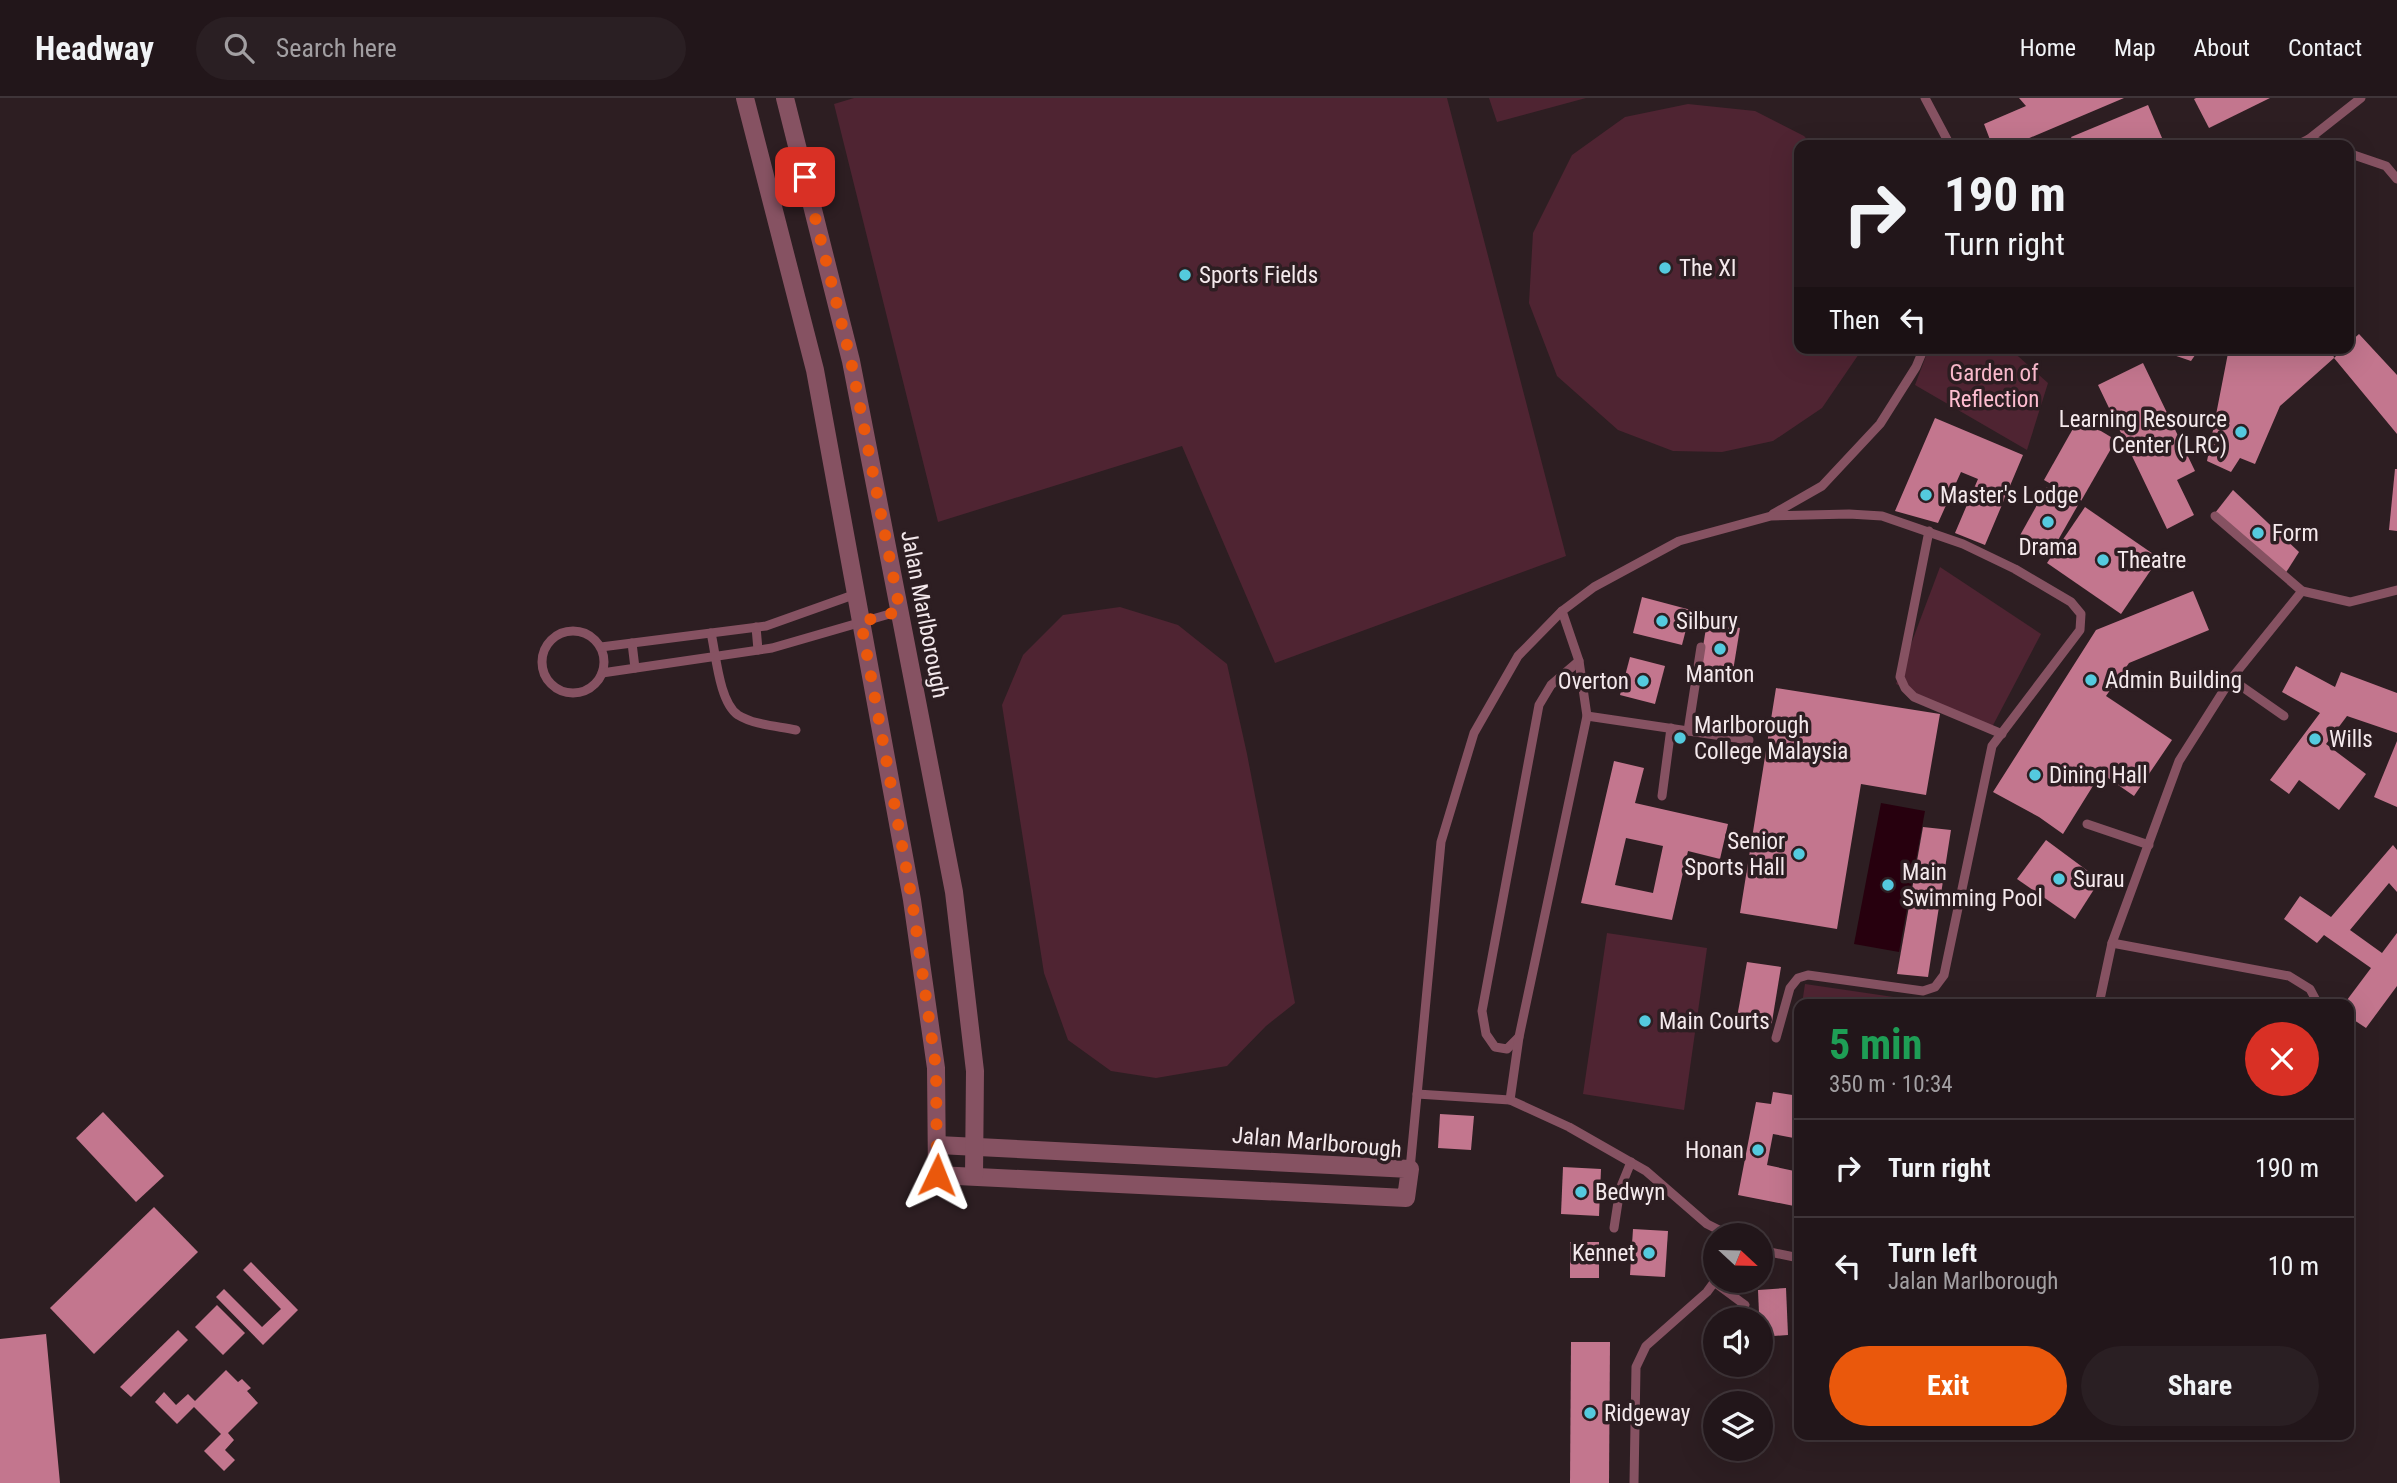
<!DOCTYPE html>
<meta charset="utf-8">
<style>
body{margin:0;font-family:"Roboto Condensed",sans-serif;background:#2a1f23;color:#f1f3f6;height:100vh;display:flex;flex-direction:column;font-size:26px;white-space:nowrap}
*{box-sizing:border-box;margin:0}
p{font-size:23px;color:#a29fa2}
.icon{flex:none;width:38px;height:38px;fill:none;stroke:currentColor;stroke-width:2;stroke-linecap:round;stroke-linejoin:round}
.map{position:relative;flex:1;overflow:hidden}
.side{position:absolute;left:1794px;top:901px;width:560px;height:441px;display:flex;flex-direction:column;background:#22161a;border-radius:14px;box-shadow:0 7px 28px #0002,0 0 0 2px #3f3539}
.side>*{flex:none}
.top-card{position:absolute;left:1794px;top:42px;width:560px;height:214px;border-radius:14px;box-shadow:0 7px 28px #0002,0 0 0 2px #3f3539;background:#22161a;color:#f1f3f6;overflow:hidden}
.needle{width:46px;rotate:112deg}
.tools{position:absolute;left:1703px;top:1125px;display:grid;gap:14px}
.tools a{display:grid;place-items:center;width:70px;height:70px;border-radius:50%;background:#22161a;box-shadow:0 7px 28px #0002,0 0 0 2px #3f3539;font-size:35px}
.pin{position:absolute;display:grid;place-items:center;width:60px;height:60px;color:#fff;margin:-30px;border-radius:14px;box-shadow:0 4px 10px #0006}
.me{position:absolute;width:77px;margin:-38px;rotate:2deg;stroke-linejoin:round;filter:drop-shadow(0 0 5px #0008)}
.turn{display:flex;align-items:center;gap:24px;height:147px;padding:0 35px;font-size:32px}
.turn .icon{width:91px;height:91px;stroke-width:2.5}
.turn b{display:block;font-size:49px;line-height:60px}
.then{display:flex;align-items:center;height:66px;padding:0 35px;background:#0003;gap:14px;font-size:26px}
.round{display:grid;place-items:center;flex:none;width:74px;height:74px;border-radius:37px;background:#2a1f23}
.headline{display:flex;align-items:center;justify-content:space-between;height:119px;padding:0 35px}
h1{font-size:42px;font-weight:700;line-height:52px;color:#1e9e55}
.cta{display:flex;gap:14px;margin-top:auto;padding:14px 35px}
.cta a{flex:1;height:80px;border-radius:42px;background:#ea580c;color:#fff;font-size:28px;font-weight:700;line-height:80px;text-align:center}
.cta a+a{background:#2a1f23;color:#f1f3f6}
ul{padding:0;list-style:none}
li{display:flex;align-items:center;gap:21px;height:98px;padding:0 35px;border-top:2px solid #3f3539}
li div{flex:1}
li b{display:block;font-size:26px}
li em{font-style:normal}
header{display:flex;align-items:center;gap:42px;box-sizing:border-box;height:98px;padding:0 35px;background:#22161a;border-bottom:2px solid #3f3539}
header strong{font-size:33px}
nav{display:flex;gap:38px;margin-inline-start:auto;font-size:24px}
.search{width:490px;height:63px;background:#2a1f23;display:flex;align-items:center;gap:18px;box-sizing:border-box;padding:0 24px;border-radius:38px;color:#a29fa2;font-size:26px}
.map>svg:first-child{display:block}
.green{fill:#4f2432}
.water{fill:#27000e}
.building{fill:#c3768e;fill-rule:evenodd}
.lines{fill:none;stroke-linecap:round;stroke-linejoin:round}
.service{stroke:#865262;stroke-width:9}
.minor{stroke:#865262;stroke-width:18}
.tertiary{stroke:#865262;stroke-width:18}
.route{stroke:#ea580c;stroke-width:12;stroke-dasharray:0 21.6}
.poi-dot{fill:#54cade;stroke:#2d1e22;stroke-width:2.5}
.labels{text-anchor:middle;stroke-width:7;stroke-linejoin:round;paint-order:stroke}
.poi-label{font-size:23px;fill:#f4e9ec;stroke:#2d1e22;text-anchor:start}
.park-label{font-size:23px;fill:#febdd0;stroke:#2d1e22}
.street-label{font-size:23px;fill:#f4e9ec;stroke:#2d1e22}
</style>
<header>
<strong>Headway</strong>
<div class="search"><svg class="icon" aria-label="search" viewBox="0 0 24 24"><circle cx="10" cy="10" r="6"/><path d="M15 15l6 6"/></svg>Search here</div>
<nav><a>Home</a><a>Map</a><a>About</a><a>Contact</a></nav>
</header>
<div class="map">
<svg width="2397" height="1385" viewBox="0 0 2397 1385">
<rect width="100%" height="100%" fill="#2d1e22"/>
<g class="green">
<polygon points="854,0 1447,0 1566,458 1275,565 1182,348 938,424 834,6"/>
<polygon points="1489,0 1586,0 1497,24"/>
<polygon points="1688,6 1755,13 1804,38 1812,47 1799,47 1799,250 1863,250 1822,310 1773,343 1722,354 1673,353 1618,332 1557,278 1529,205 1533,135 1572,57 1625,19"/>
<polygon points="1929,250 2009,250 2048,285 2027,352 1915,287"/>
<polygon points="1940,469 2041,536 1991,631 1896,586"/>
<polygon points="1120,509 1178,527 1227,566 1247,656 1295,905 1266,928 1227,968 1156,980 1111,973 1068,942 1044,875 1002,607 1023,557 1063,517"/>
<polygon points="1607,835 1707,850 1684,1012 1583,996"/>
<polygon points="1805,886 1914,902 1913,906 1802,906"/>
</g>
<polygon class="water" points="1881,705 1925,713 1899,854 1854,846"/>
<g class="building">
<polygon points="2019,0 2124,0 2013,47 1992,47 1984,26 2026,8"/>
<polygon points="2196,0 2270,0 2209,30 2194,1"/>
<polygon points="2148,7 2165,47 2075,47 2071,39"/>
<polygon points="2359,236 2397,277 2397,336 2334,260 2344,250 2348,250 2348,246"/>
<polygon points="2153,250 2200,250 2191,263"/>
<polygon points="2229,250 2332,250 2334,260 2280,308 2255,366 2240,360 2231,374 2207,363"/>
<polygon points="2143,265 2195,373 2177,382 2194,417 2167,431 2098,287"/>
<polygon points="1935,320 2023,357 1985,447 1955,435 1978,381 1961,374 1938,425 1895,413"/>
<polygon points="2079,320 2116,342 2081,403 2044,382"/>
<polygon points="2395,371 2397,371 2397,433 2389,432"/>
<polygon points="2047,389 2078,407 2049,458 2018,441"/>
<polygon points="2233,392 2299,454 2285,476 2215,415"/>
<polygon points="2085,409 2159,460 2121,516 2047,465"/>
<polygon points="2193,493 2209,532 2129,565 2106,598 2172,642 2134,698 2101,675 2063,736 2039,719 1993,694 2096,532"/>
<polygon points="1642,499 1691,512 1682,547 1633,535"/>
<polygon points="1707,524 1740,530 1732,579 1699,573"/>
<polygon points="1630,559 1665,568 1655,606 1620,597"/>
<polygon points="2296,568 2335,589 2341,574 2397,595 2397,635 2347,618 2326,646 2366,676 2339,712 2299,682 2289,696 2270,682 2320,615 2282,594"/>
<polygon points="1776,590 1940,616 1926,697 1861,686 1837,831 1740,815"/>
<polygon points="2397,643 2397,709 2374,699"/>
<path d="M1614,663L1644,670L1635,705L1728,726L1720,761L1688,753L1672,822L1581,805ZM1626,740L1663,748L1653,795L1615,787Z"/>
<polygon points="1923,729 1951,732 1928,879 1897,876"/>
<polygon points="2046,742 2100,782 2075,821 2017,781"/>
<polygon points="2393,747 2397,752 2397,794 2389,785 2350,832 2382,855 2397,835 2397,888 2366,930 2348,918 2348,906 2344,906 2371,870 2324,837 2317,845 2284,821 2300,798 2331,819"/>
<polygon points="1747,864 1781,869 1771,930 1736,925"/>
<polygon points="1773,994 1799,998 1799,1041 1773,1036 1767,1067 1799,1074 1799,1109 1738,1097 1756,1004 1771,1006"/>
<polygon points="103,1014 164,1078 136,1104 76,1040"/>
<polygon points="1440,1016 1474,1018 1471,1052 1438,1050"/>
<polygon points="1563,1069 1601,1071 1599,1118 1561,1116"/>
<polygon points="154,1109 198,1154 94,1256 50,1210"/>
<polygon points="1633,1131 1668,1133 1665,1179 1630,1177"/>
<rect x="1570" y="1144" width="29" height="36"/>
<polygon points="251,1164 298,1212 263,1247 216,1199 224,1191 262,1229 281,1211 243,1172"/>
<polygon points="1786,1190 1788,1237 1760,1239 1758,1192"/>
<polygon points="217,1207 245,1235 223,1257 195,1229"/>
<polygon points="178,1232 188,1242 131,1299 120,1289"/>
<polygon points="46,1236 60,1385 0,1385 0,1241"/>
<polygon points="1571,1244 1610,1244 1609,1385 1570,1385"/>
<polygon points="226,1272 238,1284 242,1281 251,1290 247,1293 258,1305 228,1335 234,1342 225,1352 235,1362 224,1373 204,1353 221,1336 194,1309 177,1326 155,1304 164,1294 176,1307 188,1296 195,1303"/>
</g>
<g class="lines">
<g class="service">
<polyline points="1925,0 1950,47"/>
<polyline points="2309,41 2328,47"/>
<polyline points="2297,47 2309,41 2361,0"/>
<polyline points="2348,55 2386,68 2397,81"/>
<polyline points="1773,416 1822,388 1880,326 1916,269 1924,250"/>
<polyline points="2215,418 2302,493 2350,504 2397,492"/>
<polyline points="1929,433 1900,579 1905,590 1914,599 2002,636"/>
<polyline points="756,529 758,552"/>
<circle cx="573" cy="564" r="31"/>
<path d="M711,535C716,556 719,604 738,617C754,627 777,628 796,632"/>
<polyline points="632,545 635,570"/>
<polyline points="601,549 766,528 856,496"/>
<polyline points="602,575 772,550 900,513"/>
<polyline points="2231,581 2284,618"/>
<polyline points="1587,618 1749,642"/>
<polyline points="1688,633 1701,549"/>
<polyline points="1662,698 1671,630"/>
<polyline points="2087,726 2149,747"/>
<polyline points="2112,845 2289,878 2310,891 2318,906"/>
<polyline points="2099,906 2112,845 2179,663 2231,581 2302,493"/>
<polyline points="1519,939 1507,951 1495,949 1486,936 1482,913 1539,607 1551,587 1579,563"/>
<polyline points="1417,996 1510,1002 1569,1029 1646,1073 1707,1126 1731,1138"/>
<polyline points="1510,1002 1519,939 1587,618 1579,563 1562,513"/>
<polyline points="1410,1071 1441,744 1474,635 1518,558 1562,513 1594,489 1679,443 1771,418 1849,416 1882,418 1963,446 2015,471 2071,504 2081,516 2080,532 1992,648 1944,877 1935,889 1923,893 1808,877 1798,880 1790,890 1776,940"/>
<polyline points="1614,1130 1620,1091 1631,1064"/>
<polyline points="1760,1152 1799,1160"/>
<polyline points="1714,1184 1745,1207"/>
<polyline points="1634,1385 1636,1269 1646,1248 1707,1194 1715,1183"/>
</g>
<polyline class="minor" points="937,1077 1406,1100 1410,1071 938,1047"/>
<g class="tertiary">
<polyline points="745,0 815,272 912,802 936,970 937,1077"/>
<polyline points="785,0 851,263 954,794 975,973 974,1078"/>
</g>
</g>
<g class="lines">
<polyline class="route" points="805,79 851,263 900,513 861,524 912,802 936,970 937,1077"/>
</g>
<g class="poi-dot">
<circle cx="1665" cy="170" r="7"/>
<circle cx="1185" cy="177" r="7"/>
<circle cx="2241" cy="334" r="7"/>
<circle cx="1926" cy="397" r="7"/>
<circle cx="2048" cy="424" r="7"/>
<circle cx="2258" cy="435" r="7"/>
<circle cx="2103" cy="462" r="7"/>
<circle cx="1662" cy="523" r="7"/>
<circle cx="1720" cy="551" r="7"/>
<circle cx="2091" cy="582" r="7"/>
<circle cx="1643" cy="583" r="7"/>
<circle cx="1680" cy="640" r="7"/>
<circle cx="2315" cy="641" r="7"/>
<circle cx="2035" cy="677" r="7"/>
<circle cx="1799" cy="756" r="7"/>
<circle cx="2059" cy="781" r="7"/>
<circle cx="1888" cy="787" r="7"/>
<circle cx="1645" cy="923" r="7"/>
<circle cx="1758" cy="1052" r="7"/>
<circle cx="1581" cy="1094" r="7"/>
<circle cx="1649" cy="1155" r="7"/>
<circle cx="1590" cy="1315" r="7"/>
</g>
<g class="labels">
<g class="poi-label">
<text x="1679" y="178">The XI</text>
<text x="1199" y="185">Sports Fields</text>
<text x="2227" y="329" text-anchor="end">Learning Resource<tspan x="2227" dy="26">Center (LRC)</tspan></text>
<text x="1940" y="405">Master's Lodge</text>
<text x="2272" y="443">Form</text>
<text x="2048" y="457" text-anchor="middle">Drama</text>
<text x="2117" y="470">Theatre</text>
<text x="1676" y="531">Silbury</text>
<text x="1720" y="584" text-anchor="middle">Manton</text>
<text x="2105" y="590">Admin Building</text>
<text x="1629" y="591" text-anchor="end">Overton</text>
<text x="1694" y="635">Marlborough<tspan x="1694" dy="26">College Malaysia</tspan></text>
<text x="2329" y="649">Wills</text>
<text x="2049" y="685">Dining Hall</text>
<text x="1785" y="751" text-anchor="end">Senior<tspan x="1785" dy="26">Sports Hall</tspan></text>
<text x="1902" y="782">Main<tspan x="1902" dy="26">Swimming Pool</tspan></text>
<text x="2073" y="789">Surau</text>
<text x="1659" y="931">Main Courts</text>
<text x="1744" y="1060" text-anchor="end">Honan</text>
<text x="1595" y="1102">Bedwyn</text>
<text x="1635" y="1163" text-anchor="end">Kennet</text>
<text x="1604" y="1323">Ridgeway</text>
</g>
<g class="park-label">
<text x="1994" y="283">Garden of<tspan x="1994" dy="26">Reflection</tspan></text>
</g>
<g class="street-label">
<text transform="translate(925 516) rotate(79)" y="8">Jalan Marlborough</text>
<text transform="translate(1317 1044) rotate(5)" y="8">Jalan Marlborough</text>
</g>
</g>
</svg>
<div class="tools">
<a><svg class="needle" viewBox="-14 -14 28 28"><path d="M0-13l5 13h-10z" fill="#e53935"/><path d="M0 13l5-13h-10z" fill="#a29fa2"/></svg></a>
<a><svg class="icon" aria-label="sound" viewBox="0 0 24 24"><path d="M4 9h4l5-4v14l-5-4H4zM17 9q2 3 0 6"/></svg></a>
<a><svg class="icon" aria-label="layers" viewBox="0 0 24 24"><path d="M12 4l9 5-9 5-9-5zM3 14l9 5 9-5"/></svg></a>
</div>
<div class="pin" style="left:805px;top:79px;background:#d93025"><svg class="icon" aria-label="arrive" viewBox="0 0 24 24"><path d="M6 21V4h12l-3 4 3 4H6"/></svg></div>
<svg class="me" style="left:937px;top:1077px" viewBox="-20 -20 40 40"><path d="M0-17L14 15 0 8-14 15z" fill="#ea580c" stroke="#fff" stroke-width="4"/></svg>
<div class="top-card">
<div class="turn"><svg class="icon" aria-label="right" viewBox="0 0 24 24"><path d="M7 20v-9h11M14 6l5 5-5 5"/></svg><div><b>190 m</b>Turn right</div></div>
<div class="then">Then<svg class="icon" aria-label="left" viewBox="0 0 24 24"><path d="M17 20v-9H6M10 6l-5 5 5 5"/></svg></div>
</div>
<section class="side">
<div class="headline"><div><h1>5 min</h1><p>350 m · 10:34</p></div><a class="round" style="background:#d93025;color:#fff"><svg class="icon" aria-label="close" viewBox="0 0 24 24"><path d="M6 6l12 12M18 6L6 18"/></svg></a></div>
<ul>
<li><svg class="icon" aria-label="right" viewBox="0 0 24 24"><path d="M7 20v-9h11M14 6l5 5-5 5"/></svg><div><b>Turn right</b></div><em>190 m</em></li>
<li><svg class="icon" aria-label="left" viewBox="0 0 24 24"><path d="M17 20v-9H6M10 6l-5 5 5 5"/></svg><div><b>Turn left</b><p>Jalan Marlborough</p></div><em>10 m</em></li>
</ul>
<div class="cta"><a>Exit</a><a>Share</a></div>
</section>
</div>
